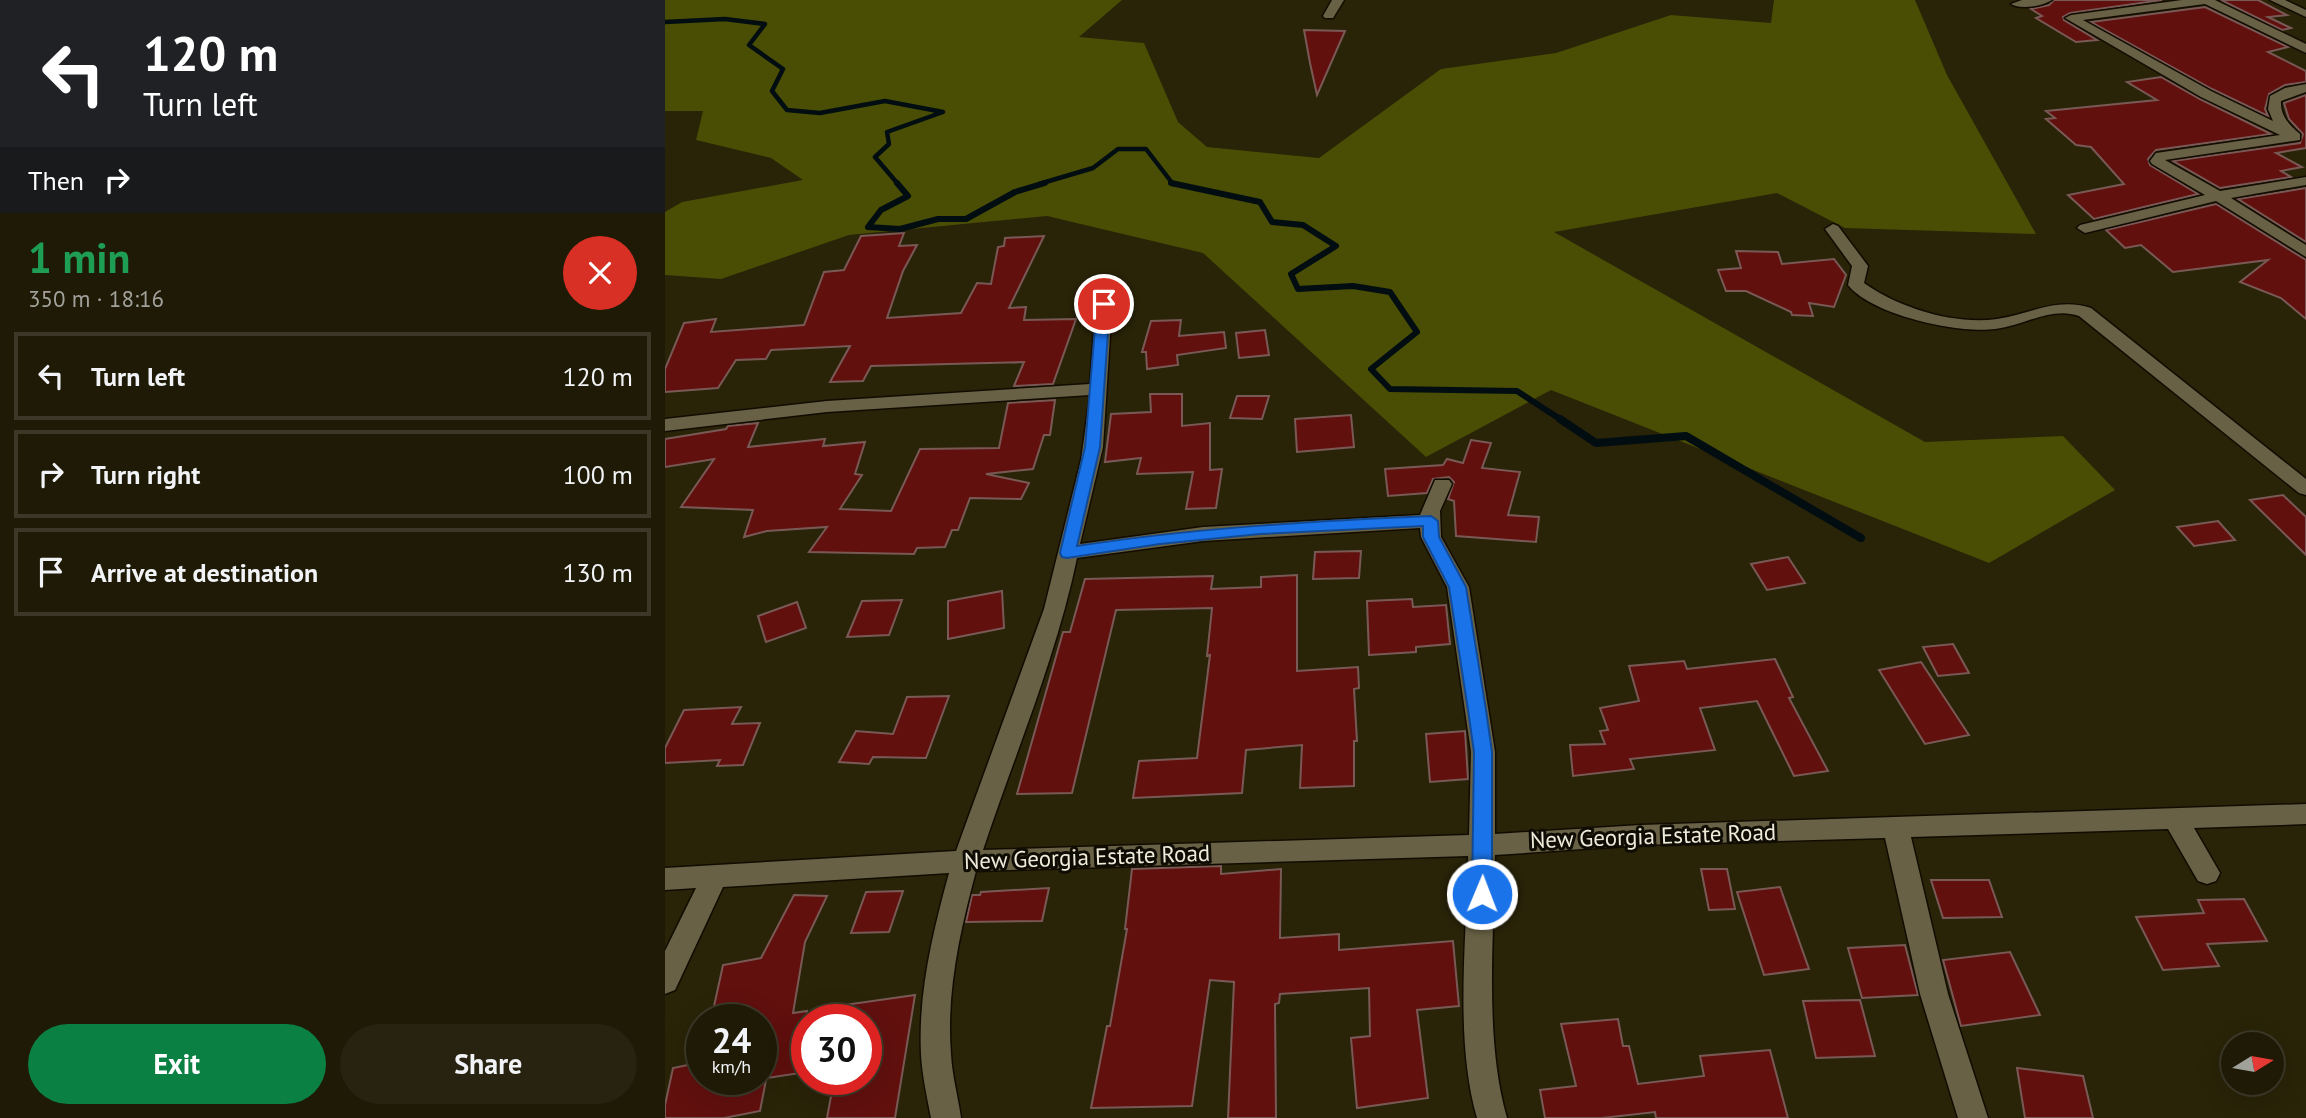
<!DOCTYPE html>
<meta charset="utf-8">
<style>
body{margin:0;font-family:"PT Sans",sans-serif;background:#272310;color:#f1f3f6;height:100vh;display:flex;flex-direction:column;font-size:26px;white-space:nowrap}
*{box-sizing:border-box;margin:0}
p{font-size:23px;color:#a1a19b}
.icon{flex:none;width:38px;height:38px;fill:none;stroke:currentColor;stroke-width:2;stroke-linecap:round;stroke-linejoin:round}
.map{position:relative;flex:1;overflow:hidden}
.drawer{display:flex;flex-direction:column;background:#1f1a06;width:665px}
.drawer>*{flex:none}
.guide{background:#202124;color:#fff;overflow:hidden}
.needle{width:46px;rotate:79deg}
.buttons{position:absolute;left:1556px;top:1032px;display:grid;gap:14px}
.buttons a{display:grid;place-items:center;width:63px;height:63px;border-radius:50%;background:#1f1a06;box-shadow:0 7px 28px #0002,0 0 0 2px #3c3828;font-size:35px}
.speed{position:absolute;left:21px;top:1004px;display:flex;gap:14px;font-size:35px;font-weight:700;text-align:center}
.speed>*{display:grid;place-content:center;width:91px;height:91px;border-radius:50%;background:#1f1a06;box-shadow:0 7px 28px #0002,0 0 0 2px #3c3828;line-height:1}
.speed small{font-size:18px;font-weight:400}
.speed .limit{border:10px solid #d22;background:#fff;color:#111}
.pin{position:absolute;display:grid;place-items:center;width:60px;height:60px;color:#fff;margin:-30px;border:4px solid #fff;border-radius:50%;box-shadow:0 2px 7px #0007}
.me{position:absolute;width:77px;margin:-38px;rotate:1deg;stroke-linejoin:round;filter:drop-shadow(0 0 5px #0008)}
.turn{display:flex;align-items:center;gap:24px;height:147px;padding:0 28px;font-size:32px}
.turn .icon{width:91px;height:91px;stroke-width:2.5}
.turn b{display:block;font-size:49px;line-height:60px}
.then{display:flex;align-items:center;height:66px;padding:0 28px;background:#0003;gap:14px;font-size:26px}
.round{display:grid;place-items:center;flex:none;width:74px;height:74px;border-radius:37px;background:#272310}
.head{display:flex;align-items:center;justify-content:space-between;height:119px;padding:0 28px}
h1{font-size:42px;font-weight:700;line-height:52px;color:#1e9e55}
.primary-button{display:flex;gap:14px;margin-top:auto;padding:14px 28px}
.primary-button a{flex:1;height:80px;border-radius:42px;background:#0b8043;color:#fff;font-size:28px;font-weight:700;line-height:80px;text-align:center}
.primary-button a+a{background:#272310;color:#f1f3f6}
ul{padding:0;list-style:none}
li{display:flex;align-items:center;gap:21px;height:88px;margin:0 14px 10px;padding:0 14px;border:4px solid #3c3828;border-radius:0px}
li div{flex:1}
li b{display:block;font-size:26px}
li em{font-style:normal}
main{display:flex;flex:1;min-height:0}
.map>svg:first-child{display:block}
.green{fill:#4a4d04}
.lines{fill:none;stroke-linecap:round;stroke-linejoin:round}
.stream-far2{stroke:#010d11;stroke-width:4.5}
.stream-far1{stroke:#010d11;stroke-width:6}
.stream{stroke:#010d11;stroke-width:8}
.building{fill:#61100e;stroke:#795955;stroke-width:2}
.minor-casing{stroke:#120c00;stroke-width:3}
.minor{fill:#686145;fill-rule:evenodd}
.route{fill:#1a73e8;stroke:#114b97;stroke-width:2}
.labels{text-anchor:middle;stroke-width:6;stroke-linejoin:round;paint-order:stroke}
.near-street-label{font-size:23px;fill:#efebdb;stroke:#0f0c03}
</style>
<main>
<section class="drawer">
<div class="guide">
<div class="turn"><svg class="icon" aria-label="left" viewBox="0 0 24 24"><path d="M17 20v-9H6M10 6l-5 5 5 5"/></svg><div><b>120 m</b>Turn left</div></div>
<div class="then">Then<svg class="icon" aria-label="right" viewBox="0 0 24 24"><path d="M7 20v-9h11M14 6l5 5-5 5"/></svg></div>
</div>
<div class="head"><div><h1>1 min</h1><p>350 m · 18:16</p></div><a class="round" style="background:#d93025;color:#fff"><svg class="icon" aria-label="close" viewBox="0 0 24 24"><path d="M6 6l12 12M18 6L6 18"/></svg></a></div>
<ul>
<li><svg class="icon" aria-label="left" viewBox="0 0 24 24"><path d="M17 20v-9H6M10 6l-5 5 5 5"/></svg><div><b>Turn left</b></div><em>120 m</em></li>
<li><svg class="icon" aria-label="right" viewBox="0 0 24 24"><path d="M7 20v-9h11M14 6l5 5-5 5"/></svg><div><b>Turn right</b></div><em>100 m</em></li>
<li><svg class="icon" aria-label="arrive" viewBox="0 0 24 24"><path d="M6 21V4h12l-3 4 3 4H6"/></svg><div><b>Arrive at destination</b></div><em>130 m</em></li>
</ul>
<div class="primary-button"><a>Exit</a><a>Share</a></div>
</section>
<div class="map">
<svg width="1641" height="1118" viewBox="0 0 1641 1118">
<rect width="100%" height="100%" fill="#292308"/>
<polygon class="green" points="0,0 457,0 414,37 479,43 513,122 542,147 654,158 776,69 891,53 1006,15 1106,23 1109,0 1250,0 1282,75 1371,234 1180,228 1112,193 889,232 1260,442 1398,436 1450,490 1324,563 886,390 761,457 538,253 382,216 184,235 56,279 0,275 0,212 17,202 138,180 106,158 31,140 38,111 0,111"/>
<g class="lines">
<g class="stream-far2">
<polyline points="0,22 60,19 100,24 84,45 118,69 107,91 122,110 155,113 220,101 278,112 222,132 224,144 210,157 233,184"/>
<polyline points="374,184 428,168 453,149 481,149 508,184"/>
</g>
<g class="stream-far1">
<polyline points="232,183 243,196 216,210 203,227 235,229 273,219 301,219 350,192 380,183"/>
<polyline points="506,183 595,202 607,222 638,225 671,246 626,274 633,289 688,286 725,292 752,332 706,369 725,389 852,391 898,421"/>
</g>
<polyline class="stream" points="895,419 931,443 1021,436 1196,538"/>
</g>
<g class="building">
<polygon points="1389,0 1497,0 1405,13 1398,17 1399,20 1432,40 1411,42 1371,18 1377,16 1366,9 1384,5"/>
<polygon points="1556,0 1593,0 1622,15 1603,17 1626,28 1617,30"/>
<polygon points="1540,7 1623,47 1603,52 1641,71 1641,82 1620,85 1604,94 1600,109 1603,116 1547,89 1426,22"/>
<polygon points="639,30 680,31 652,95 645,63"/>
<polygon points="1496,77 1535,99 1606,134 1491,150 1483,159 1485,165 1533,194 1429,219 1403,195 1459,184 1426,147 1411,145 1381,119 1390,118 1381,111 1492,100 1462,82"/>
<polygon points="1641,95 1641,148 1611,153 1637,167 1616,171 1626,177 1555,188 1508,161 1635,143 1638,134 1624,119 1619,103"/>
<polygon points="1641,188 1641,242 1573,199"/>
<polygon points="1551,204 1641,260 1641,319 1616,298 1575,282 1603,260 1508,272 1476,245 1460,248 1441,230"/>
<polygon points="239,233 234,246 252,245 238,271 222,318 296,313 312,283 326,284 333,247 339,246 340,238 379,236 344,308 361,307 359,320 411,319 388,384 349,386 359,362 206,366 198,381 165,382 185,346 106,350 101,359 71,360 53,388 0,392 0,369 19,323 51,319 46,332 139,325 159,272 179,270 196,236"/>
<polygon points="1071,251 1113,252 1117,264 1169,259 1181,275 1169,307 1144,303 1148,316 1127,315 1126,312 1081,291 1061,291 1053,270 1076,268"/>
<polygon points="516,320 514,336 559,332 561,348 512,355 513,365 482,369 481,352 477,352 486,321"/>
<polygon points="600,330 604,355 574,358 571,333"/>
<polygon points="485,394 517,394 517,426 545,423 545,470 557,469 551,508 521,509 528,472 472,474 476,458 440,462 446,414 486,412"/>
<polygon points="572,396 604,396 597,419 565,418"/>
<polygon points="390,400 385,435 379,435 368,469 321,474 364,483 356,499 305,498 293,530 287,530 280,547 252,548 249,554 144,552 162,527 102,531 79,537 88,510 16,507 49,459 0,467 0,439 61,429 63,426 93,423 83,447 160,439 158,446 200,442 190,474 197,475 175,509 226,511 255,449 334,448 343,403"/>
<polygon points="686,415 689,447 632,452 630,419"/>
<polygon points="806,440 826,443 817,468 855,472 843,515 874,517 871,542 791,536 789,501 783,499 789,482 784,477 768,479 762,493 723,496 720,469 778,465 782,459 798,463"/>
<polygon points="1618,495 1641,517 1641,555 1585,500"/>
<polygon points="1553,521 1570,540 1529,546 1512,527"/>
<polygon points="696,551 694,578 648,579 650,552"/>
<polygon points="1123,557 1140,583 1102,590 1086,564"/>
<polygon points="632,575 632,671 693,667 694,688 689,689 692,741 689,741 689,786 635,788 637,745 581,750 577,793 468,798 474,761 532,758 545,655 542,656 547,608 451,610 407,793 352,794 398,632 405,632 420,579 548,576 546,589 596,587 596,577"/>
<polygon points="337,591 339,628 283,639 283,601"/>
<polygon points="747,599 748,607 781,605 785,644 751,647 751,652 704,655 702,601"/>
<polygon points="237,600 224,635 182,637 197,601"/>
<polygon points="132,602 141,628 101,642 93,616"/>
<polygon points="1288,644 1304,673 1273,676 1258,647"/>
<polygon points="1110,659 1128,697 1124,698 1163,771 1129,776 1092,701 1035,708 1050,750 965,759 969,769 908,776 905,745 940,744 935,731 943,730 935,708 974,701 964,666 1019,661 1022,669"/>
<polygon points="1256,662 1304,735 1260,744 1214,670"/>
<polygon points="284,696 261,758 208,757 204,764 174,762 191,731 228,734 242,697"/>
<polygon points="76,707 67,724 95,723 78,765 52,766 55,760 0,763 0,748 19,710"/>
<polygon points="800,731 803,779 765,782 761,734"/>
<polygon points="556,866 556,874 616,869 615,938 674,934 674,950 788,941 794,1006 752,1010 763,1098 692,1108 686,1038 705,1036 704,988 615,994 614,1003 610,1004 611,1118 563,1118 569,982 545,980 527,1106 426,1108 442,1026 445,1026 462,929 460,929 467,869"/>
<polygon points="1036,869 1062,869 1070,909 1044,910"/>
<polygon points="1266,880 1324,880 1337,917 1278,918"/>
<polygon points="1115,887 1144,969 1099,975 1072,892"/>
<polygon points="384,888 377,921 301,922 307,895 315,895 316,892"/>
<polygon points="238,891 224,932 186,933 201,892"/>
<polygon points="129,895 162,896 140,942 128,1013 142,1011 142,1072 96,1079 96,1020 46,1020 58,965 96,958"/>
<polygon points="1579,899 1602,941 1542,944 1554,966 1498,970 1471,917 1539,913 1533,900"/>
<polygon points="1240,945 1253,995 1197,998 1183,948"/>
<polygon points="1345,952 1375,1015 1296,1026 1278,960"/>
<polygon points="250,995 230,1118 162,1118 169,1080 201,1080 201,1020 159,1020 158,1008"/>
<polygon points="1195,1000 1210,1056 1151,1058 1138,1001"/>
<polygon points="953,1019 958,1046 964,1046 973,1084 1039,1076 1035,1056 1105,1050 1123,1118 991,1118 990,1112 937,1118 880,1118 875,1090 911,1086 896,1024"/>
<polygon points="37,1062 37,1080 101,1080 95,1111 59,1118 0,1118 0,1105 8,1068"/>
<polygon points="1352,1068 1418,1076 1428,1118 1360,1118"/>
</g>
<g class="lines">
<defs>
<g id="minor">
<polygon points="667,0 679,0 668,18 660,18 658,16"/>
<path d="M1357,0H1387C1378,6 1355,10 1346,4Z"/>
<path d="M1517,0H1550L1641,44V53L1540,4L1418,20L1546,91L1608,121L1603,109L1605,96L1620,88L1641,84V92L1616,101C1615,116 1625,126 1635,134V140L1500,160L1555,191L1641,177V185L1566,198L1641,245V257L1551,201L1420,233L1412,228L1415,225L1540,195L1487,164L1485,161L1491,153L1615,135L1536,97L1400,18L1406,15Z"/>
<polygon points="1605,0 1620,0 1641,10 1641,17"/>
<path d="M1168,224L1173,226L1203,266L1199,283C1234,308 1289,325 1332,319C1366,314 1391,297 1426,308L1641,479V495L1634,493L1414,316C1386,306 1358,326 1330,329C1293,334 1207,315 1183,285L1187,266L1160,229Z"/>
<path d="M439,299L447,304L438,447L415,544L538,527L755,515L770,480H784L787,484L775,511L776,537L804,587L830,752V834L976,825L1641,804V824L1529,828L1555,873L1551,881L1542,884L1533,881L1503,829L1246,837L1283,994L1323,1118H1293L1255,994L1220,838L976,845L830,855C829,939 819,1038 842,1118H812C789,1038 802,939 803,856L311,871C295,931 281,992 286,1054C287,1075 293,1097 296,1118H266C262,1097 257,1075 256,1054C253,992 268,932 284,873L58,887L10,990L0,994V951L31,888L0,890V868L291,851L379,609L416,460L425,395L162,412L0,431V419L162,401L425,384L431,304ZM755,528L756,537L782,587L806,752L804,835L318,850C350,753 391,659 412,558L538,541Z"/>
</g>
</defs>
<use href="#minor" class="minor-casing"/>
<use href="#minor" class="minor"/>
</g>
<path class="route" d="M439,300L445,304L435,447L412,546C530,528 647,521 766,516L773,521L774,537L801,587L821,710L827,752V894L824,900L817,903L810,900L807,894L809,752L803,710L784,587L758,537V526L595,534L495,544L402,558L397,557L395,553L420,447L432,304Z"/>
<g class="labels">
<g class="near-street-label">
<text transform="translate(988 836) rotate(-2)" y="8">New Georgia Estate Road</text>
<text transform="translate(422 857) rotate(-2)" y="8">New Georgia Estate Road</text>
</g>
</g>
</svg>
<div class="buttons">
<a><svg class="needle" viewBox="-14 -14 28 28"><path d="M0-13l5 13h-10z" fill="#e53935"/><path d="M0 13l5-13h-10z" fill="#a1a19b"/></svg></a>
</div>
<div class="speed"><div>24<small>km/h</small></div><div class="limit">30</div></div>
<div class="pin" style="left:439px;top:304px;background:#d93025"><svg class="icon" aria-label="arrive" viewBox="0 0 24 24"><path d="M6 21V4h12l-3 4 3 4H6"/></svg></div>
<svg class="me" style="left:817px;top:894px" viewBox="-20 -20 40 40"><circle r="17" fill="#1a73e8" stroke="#fff" stroke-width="3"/><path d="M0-11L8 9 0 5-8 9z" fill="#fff"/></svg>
</div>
</main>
